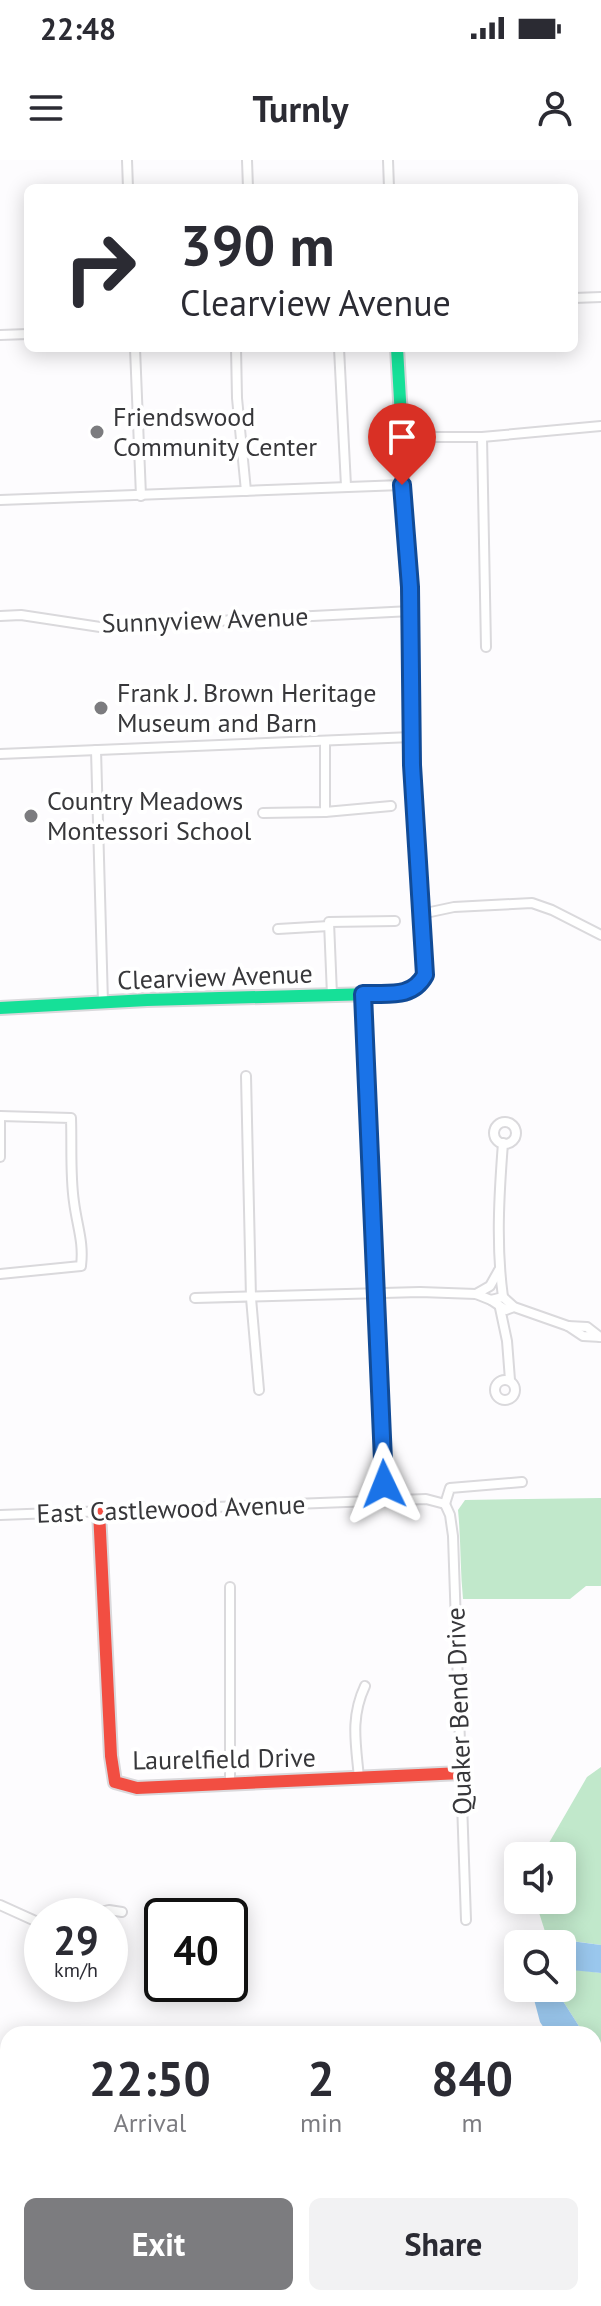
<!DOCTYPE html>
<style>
body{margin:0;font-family:"PT Sans",sans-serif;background:#f2f2f3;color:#2b2b33;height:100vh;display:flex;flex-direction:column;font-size:30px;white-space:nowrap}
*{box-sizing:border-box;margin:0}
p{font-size:26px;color:#7c7c81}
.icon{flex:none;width:44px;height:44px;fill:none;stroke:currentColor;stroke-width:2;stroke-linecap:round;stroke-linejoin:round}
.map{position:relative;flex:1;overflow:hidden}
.drawer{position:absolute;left:0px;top:1866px;width:602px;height:280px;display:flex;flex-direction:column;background:#fff;border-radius:24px 24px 0 0;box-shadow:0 4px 20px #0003}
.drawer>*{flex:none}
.hud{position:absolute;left:24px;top:24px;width:554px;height:168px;border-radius:12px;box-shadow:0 4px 20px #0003;background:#fff;color:#2b2b33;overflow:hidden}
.tools{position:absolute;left:504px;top:1682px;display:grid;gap:16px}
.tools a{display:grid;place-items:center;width:72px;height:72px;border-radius:12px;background:#fff;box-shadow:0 4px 20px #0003;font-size:40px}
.speed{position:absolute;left:24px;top:1738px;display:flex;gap:16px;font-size:40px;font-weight:700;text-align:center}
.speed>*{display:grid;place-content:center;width:104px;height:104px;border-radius:50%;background:#fff;box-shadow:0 4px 20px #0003;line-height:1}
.speed small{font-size:20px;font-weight:400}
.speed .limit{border:4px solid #111;border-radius:12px;background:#fff;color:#111}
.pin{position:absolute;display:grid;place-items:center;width:68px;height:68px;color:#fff;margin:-82px -34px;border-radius:50% 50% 50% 0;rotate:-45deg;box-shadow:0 0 8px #0007}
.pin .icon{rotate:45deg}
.me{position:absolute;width:88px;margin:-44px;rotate:358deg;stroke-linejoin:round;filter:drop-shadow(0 0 6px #0008)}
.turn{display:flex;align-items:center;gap:28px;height:168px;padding:0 24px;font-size:36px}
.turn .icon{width:104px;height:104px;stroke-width:2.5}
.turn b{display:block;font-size:56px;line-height:68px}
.eta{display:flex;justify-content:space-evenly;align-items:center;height:136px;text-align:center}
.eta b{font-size:48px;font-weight:800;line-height:56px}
.cta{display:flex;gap:16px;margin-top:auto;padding:16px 24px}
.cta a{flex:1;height:92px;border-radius:12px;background:#7c7c7f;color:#fff;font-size:32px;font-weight:800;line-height:92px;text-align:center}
.cta a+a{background:#f2f2f3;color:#2b2b33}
.status{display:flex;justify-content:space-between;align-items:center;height:56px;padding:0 40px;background:#fff;direction:ltr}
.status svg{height:22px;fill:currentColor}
header{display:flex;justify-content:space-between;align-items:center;height:104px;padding:0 24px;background:#fff;font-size:36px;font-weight:800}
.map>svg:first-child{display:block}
.forest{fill:#c1e8cb}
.water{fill:#9ac7ed}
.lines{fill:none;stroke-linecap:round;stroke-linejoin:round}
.street-casing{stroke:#dad9dc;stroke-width:12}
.fast-casing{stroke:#dad9dc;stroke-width:16}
.slow-casing{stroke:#dad9dc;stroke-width:16}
.jam-casing{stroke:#dad9dc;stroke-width:16}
.street{stroke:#fff;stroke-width:8}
.fast{stroke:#16e098;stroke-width:12}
.slow{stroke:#ffcf43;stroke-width:12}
.jam{stroke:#f24e42;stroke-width:12}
.route-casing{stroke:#114b97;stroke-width:20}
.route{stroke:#1a73e8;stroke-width:14}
.poi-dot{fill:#7c7c7f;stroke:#fff;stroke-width:3}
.labels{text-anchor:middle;stroke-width:8;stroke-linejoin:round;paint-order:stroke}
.poi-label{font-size:26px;fill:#37373a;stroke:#fff;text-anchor:start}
.street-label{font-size:26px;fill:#37373a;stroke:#fff}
</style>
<div class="status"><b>22:48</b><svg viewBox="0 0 49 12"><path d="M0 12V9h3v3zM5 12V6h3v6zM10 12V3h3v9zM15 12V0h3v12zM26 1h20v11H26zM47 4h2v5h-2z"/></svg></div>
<header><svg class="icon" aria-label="menu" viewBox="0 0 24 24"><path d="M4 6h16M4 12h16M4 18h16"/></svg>Turnly<svg class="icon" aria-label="person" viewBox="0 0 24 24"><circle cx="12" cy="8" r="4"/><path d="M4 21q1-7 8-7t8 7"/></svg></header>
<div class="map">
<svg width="601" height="2146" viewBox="0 0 601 2146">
<rect width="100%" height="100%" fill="#fdfcfe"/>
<g class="forest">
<path d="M601,1338V1426H586L570,1439H463C460,1409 461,1380 458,1350L465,1340Z"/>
<polygon points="601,1607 601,1785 572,1781 549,1784 535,1740 562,1740 562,1696 544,1696 546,1688 587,1617"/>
<polygon points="565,1808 601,1813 601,1976 594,1935 594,1874 584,1874 561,1838 558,1828 562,1828 562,1809"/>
</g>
<g class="water">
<polygon points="571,1781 601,1785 601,1813 562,1809 562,1784 559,1784"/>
<polygon points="531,1828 558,1828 561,1838 584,1874 548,1874 540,1862"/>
<polygon points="594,1935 601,1976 601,2070 594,2055"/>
</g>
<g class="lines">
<defs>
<g id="street">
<polyline points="127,0 128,28"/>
<polyline points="247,0 248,28"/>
<polyline points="388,0 389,28"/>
<polyline points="574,138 601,137"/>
<polyline points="0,175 28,174"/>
<polyline points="135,188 141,336"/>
<polyline points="236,188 237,238 246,331"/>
<polyline points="339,188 346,326"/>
<polyline points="402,277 482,277 601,266"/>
<polyline points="482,277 486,487"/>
<polyline points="0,340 402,325"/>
<polyline points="0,456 21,455 100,467 411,451"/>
<polyline points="96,590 103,843"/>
<polyline points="0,594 412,577"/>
<polyline points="325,652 325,581"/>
<polyline points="263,653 325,652 391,646"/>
<polyline points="421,754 454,747 532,743 552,750 601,775"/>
<polyline points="278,769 329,766"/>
<polyline points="332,835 329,762 395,761"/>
<polyline points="246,916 251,1138 259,1230"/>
<path d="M0,956L71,958C72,986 70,1015 74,1042C77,1066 84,1082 81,1106L0,1114"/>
<polyline points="0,956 0,997"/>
<circle cx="505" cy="973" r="11"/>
<polyline points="476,1134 490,1126 499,1110"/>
<path d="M503,1137C496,1086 499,1035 503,983"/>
<polyline points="195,1138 420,1132 476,1134 491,1140"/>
<polyline points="514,1147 506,1150 491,1140 503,1137 514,1147 568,1166 583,1176 601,1177"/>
<polyline points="500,1148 507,1181 510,1220"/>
<polyline points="568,1166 587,1167 600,1177"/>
<circle cx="505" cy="1230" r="10"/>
<polyline points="445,1344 450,1355 453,1376 466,1760"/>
<polyline points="445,1344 450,1328 522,1322"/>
<polyline points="0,1355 426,1339 445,1344"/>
<path d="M359,1618C356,1584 350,1558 365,1526"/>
<polyline points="230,1624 230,1427"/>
<polyline points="0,1745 42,1764"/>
<polyline points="82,1756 109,1750 122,1752"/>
<polyline points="594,2133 601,2140"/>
<polyline points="38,2138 39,2146"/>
<polyline points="165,2138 165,2146"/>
<polyline points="355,2138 355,2146"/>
<polyline points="446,2138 446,2146"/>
<polyline points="541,2138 542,2146"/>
</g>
<g id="fast">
<polyline points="397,188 403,292"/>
<polyline points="0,848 147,840 408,833 421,823 425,815 421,752"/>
</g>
<g id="slow">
<polyline points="403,292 402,325 410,427 412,605 421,752"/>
<polyline points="594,2022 601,2020"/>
<polyline points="0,2076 8,2075"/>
</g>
<g id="jam">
<polyline points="363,834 384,1324"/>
<polyline points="99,1351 111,1596 115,1622 137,1628 462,1613"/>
</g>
</defs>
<use href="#street" class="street-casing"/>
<use href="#fast" class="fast-casing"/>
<use href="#slow" class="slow-casing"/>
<use href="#jam" class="jam-casing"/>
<use href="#street" class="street"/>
<use href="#fast" class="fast"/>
<use href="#slow" class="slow"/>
<use href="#jam" class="jam"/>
</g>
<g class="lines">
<defs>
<path id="route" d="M384,1324L363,834C388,833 412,839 425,815L412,605L410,427L402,325"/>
</defs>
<use href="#route" class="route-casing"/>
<use href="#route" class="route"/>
</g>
<g class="poi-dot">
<circle cx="97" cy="272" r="8"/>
<circle cx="101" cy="548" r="8"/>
<circle cx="31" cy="656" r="8"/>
</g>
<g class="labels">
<g class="poi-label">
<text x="113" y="266">Friendswood<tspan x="113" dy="30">Community Center</tspan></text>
<text x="117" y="542">Frank J. Brown Heritage<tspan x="117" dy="30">Museum and Barn</tspan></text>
<text x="47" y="650">Country Meadows<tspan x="47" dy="30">Montessori School</tspan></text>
</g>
<g class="street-label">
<text transform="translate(205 460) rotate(-2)" y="9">Sunnyview Avenue</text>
<text transform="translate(215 817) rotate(-2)" y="9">Clearview Avenue</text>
<text transform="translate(171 1349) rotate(-2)" y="9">East Castlewood Avenue</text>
<text transform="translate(459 1551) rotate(-92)" y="9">Quaker Bend Drive</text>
<text transform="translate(224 1599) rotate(-1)" y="9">Laurelfield Drive</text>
</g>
</g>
</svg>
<div class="tools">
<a><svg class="icon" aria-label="sound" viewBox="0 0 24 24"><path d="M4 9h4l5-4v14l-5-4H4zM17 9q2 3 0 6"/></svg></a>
<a><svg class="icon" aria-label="search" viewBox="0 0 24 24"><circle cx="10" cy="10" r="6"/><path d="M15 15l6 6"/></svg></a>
</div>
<div class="speed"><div>29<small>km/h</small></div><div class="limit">40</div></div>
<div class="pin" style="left:402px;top:325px;background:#d93025"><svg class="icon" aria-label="arrive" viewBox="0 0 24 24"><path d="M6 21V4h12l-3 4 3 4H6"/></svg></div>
<svg class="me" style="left:384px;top:1324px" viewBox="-20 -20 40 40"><path d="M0-17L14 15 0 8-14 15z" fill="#1a73e8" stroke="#fff" stroke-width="4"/></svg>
<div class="hud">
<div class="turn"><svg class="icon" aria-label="right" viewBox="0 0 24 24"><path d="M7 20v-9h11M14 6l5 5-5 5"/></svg><div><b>390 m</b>Clearview Avenue</div></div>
</div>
<section class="drawer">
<div class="eta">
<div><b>22:50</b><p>Arrival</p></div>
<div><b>2</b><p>min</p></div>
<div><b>840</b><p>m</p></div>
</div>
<div class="cta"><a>Exit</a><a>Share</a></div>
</section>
</div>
